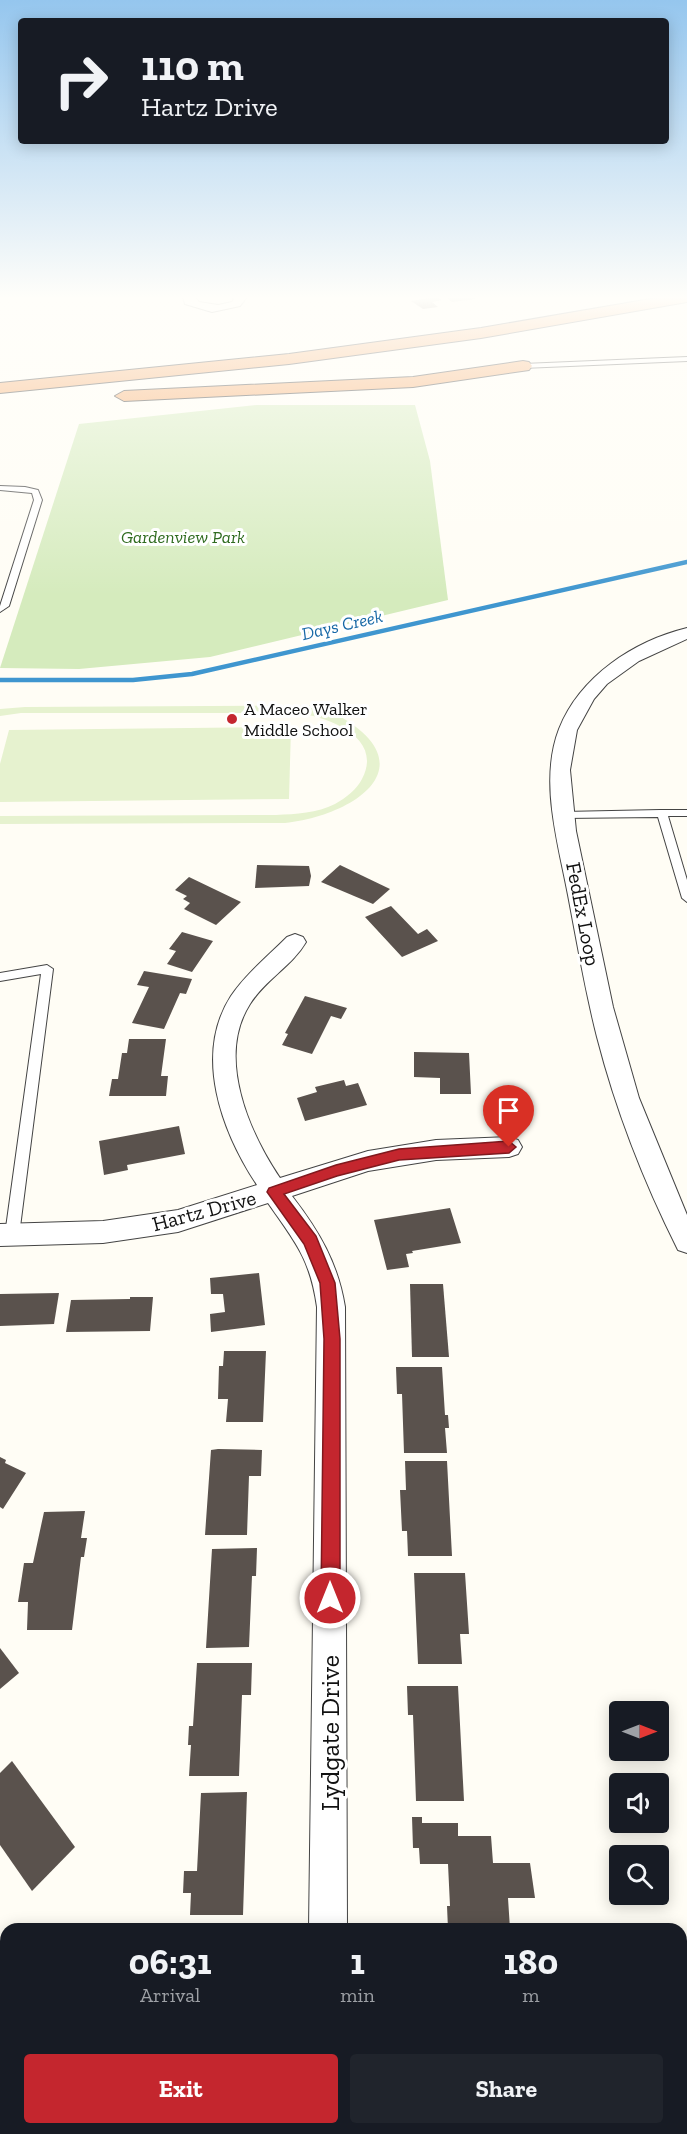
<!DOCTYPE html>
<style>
body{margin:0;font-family:"Zilla Slab",serif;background:#20242c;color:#f1f3f6;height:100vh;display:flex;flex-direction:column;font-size:22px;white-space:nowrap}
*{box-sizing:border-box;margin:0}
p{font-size:20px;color:#9ea1a6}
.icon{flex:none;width:33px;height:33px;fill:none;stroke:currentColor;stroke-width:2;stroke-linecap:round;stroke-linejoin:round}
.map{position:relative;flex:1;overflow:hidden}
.drawer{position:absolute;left:0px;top:1923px;width:687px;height:212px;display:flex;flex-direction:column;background:#171b24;border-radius:18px 18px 0 0;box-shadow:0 3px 15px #0003}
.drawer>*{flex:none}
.banner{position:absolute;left:18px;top:18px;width:651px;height:126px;border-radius:6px;box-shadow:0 3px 15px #0003;background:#171b24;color:#f1f3f6;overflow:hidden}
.needle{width:39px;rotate:90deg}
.tools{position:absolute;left:609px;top:1701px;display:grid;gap:12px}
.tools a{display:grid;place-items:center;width:60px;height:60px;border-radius:6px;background:#171b24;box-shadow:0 3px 15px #0003;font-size:30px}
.pin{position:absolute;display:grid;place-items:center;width:51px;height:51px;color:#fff;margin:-62px -26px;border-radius:50% 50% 50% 0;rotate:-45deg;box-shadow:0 0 6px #0007}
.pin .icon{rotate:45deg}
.me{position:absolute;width:66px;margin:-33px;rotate:0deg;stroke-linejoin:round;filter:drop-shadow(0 0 4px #0008)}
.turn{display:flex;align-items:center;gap:21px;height:126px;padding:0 24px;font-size:27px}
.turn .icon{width:78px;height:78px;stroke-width:2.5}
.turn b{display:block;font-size:42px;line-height:51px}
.eta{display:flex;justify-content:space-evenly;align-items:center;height:102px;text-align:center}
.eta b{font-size:36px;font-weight:700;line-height:42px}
.primary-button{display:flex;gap:12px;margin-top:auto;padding:12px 24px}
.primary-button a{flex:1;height:69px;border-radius:6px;background:#c4262e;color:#fff;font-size:24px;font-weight:700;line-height:69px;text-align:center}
.primary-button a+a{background:#20242c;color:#f1f3f6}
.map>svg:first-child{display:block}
.green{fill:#d5ebbd}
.pitch{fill:#e6f2cf}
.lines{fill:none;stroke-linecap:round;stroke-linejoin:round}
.stream{stroke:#3f96cf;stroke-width:4.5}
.building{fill:#5a524d}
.lane-casing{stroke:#444;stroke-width:2}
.street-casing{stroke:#444;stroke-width:2}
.highway-casing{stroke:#222;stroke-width:2}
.lane{fill:#fff;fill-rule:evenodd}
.street{fill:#fff;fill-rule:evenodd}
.highway{fill:#f5a25d;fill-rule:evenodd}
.route{fill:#c4262e;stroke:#7f191e;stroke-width:1.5}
.poi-dot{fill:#c4262e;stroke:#fff;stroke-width:2}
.labels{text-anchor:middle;stroke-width:6;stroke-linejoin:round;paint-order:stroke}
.far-park-label{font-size:18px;font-style:italic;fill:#2f6b1f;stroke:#fff}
.far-water-label{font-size:18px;font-style:italic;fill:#1768a6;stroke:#fff}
.far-poi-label{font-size:18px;fill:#111;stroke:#fff;text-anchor:start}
.street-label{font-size:21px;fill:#111;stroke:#fff}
.near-street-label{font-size:26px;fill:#111;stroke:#fff}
</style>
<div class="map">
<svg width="687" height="2134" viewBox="0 0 687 2134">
<rect width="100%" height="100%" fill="#fffdf5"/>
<polygon class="green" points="257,405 415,405 430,461 448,600 210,657 79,669 0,668 79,424"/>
<g class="pitch">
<path d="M362,705L363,712H332C430,763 358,815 285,823L0,824V816L276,815C296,814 317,813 335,804C346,798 357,789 362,779C384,737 328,717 297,713H21L0,716V709L25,707Z"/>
<polygon points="291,727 289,799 0,802 0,764 9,730"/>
</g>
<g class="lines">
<polyline class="stream" points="0,680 133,680 192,674 687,562"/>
</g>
<g class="building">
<polygon points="437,297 442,300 432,302 438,307 423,309 411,301"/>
<polygon points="446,297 473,297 475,299 452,302"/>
<polygon points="257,865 309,866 311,876 309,886 255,888"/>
<polygon points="340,865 390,889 373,904 321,882"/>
<polygon points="189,877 241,902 216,925 184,909 190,903 183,899 187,896 175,890"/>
<polygon points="391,906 418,934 427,929 438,941 402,957 365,917"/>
<polygon points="182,932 213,941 192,972 167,964 176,951 169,949"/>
<polygon points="144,971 192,979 186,994 180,993 164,1029 132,1023 149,987 137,985"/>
<polygon points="305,996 347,1008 341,1019 331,1016 312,1054 282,1045 288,1034 285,1033"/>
<polygon points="129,1039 166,1039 161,1076 168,1076 166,1096 109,1096 112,1079 118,1079 122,1053 127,1053"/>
<polygon points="414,1052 469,1053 471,1094 440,1094 440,1078 414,1077"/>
<polygon points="344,1080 346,1086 358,1083 367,1105 305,1121 297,1098 317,1092 315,1087"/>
<polygon points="179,1126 185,1154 127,1165 128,1170 104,1175 99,1141"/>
<polygon points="450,1208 461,1243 412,1251 413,1253 406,1254 409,1267 387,1270 374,1220"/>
<polygon points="259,1273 265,1325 211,1332 210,1314 225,1312 223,1294 211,1294 210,1278"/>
<polygon points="410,1284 443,1284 449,1357 412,1357"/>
<polygon points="59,1293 54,1324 0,1326 0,1294"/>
<polygon points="130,1297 153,1297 150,1331 66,1332 71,1300 130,1299"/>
<polygon points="224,1351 266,1351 263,1422 226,1422 228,1399 218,1399 219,1366 223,1366"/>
<polygon points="396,1367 442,1367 445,1415 448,1415 449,1428 445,1428 447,1453 404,1453 402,1394 397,1394"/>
<polygon points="218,1449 262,1450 261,1476 249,1476 247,1535 205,1535 211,1450"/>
<polygon points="0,1457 6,1460 5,1463 26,1473 3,1509 0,1507"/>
<polygon points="405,1461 447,1461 452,1556 408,1556 407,1531 402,1531 400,1490 406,1490"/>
<polygon points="85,1511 81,1538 87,1538 84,1557 81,1557 72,1630 27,1630 28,1602 18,1602 24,1563 33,1563 44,1512"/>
<polygon points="257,1548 256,1576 252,1576 249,1647 206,1648 212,1549"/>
<polygon points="414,1573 465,1573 469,1634 460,1634 462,1664 418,1664"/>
<polygon points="0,1648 19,1673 0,1689"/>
<polygon points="197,1663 252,1663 251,1695 242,1695 239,1776 189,1776 191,1745 188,1745 189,1726 193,1726"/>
<polygon points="407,1686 458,1686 464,1801 416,1801 413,1715 408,1715"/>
<polygon points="12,1761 75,1847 32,1891 0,1845 0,1773"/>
<polygon points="247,1792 243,1915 190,1915 191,1893 183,1893 184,1871 197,1871 201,1793"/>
<polygon points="412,1817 422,1817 422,1823 458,1823 458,1836 491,1836 493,1863 530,1863 535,1898 508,1898 510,1929 448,1929 447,1906 450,1906 448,1864 420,1864 419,1848 413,1848"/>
</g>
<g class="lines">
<defs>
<g id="lane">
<polygon points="687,357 687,361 523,368 520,366 523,364"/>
<polygon points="0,486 25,487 38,490 42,500 9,606 0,612 0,606 34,500 32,493 0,490"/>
<polygon points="660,810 687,810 687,816 668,816 687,880 687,902 682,898 658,817 563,818 558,815 563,812"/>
<polygon points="47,965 53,969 19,1235 17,1239 12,1241 7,1239 5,1235 41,974 0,981 0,973"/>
</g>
<g id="street">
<polygon points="183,297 195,297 199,302 218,305 232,302 235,297 247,297 240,306 212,312 185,304"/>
<path d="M687,628V639L639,661L607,684L594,699L577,730L570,770L576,831L613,1007L639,1098L687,1215V1253L678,1250C644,1182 616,1111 597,1037C585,990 577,942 568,895C558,842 539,781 559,729C580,676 634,641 687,628Z"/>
<path d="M295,934L303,937L306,942C292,966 265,980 250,1004C216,1057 249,1132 280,1178L368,1151L436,1140L509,1137L518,1140L522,1147L518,1154L509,1157L436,1160L368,1171L292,1196C319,1231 338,1263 345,1307L347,1929H309L317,1307C310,1258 295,1242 268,1203L178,1232L103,1243L0,1246V1224L103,1221L178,1210L257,1185C222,1132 193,1055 231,996C246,974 268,956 287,937Z"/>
<polygon points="0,2004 6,2007 6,2053 0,2050"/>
<polygon points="47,2128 89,2128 92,2134 49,2134"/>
<polygon points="210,2128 253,2128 251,2134 207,2134"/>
</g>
<g id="highway">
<polygon points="662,297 687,297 687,302 481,338 289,364 0,393 0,383 289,354 481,328"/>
<polygon points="523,361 529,362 532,366 529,370 413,387 124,401 115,396 124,391 413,377"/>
</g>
</defs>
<use href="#lane" class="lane-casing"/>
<use href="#street" class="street-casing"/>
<use href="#highway" class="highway-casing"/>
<use href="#lane" class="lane"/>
<use href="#street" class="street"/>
<use href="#highway" class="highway"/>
</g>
<linearGradient id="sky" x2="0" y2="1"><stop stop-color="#95c6ee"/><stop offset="0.5" stop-color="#fffefa"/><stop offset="1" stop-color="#fffefa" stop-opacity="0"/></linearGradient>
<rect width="687" height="595" fill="url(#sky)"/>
<polygon class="route" points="509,1141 516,1147 509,1153 399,1160 337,1176 284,1194 316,1236 335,1283 340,1339 340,1598 337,1605 330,1608 324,1605 321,1598 324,1339 320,1283 304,1244 267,1192 269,1188 336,1165 399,1149"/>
<circle class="poi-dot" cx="232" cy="719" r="6"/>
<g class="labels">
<g class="far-park-label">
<text x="183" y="543">Gardenview Park</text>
</g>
<g class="far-water-label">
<text transform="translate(342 625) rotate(-13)" y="6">Days Creek</text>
</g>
<g class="far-poi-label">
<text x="244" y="715">A Maceo Walker<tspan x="244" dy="21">Middle School</tspan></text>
</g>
<g class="street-label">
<text transform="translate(583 914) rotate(79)" y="7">FedEx Loop</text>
<text transform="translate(204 1211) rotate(-15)" y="7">Hartz Drive</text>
</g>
<g class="near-street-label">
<text transform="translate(330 1733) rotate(-90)" y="9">Lydgate Drive</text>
</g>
</g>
</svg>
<div class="tools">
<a><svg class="needle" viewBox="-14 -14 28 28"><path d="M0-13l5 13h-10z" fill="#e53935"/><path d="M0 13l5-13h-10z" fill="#9ea1a6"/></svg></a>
<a><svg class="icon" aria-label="sound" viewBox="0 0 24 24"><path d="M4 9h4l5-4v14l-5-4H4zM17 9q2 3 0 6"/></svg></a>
<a><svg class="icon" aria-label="search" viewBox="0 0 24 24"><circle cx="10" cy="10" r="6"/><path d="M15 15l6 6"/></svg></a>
</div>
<div class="pin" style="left:509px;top:1147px;background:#d93025"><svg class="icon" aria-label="arrive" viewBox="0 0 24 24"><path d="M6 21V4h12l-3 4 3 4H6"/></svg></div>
<svg class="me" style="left:330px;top:1598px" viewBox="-20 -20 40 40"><circle r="17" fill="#c4262e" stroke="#fff" stroke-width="3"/><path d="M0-11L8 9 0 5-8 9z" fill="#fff"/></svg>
<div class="banner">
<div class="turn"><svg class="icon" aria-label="right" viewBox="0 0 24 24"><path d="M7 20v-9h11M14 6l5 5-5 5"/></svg><div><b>110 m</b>Hartz Drive</div></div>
</div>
<section class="drawer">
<div class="eta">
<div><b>06:31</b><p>Arrival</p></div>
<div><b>1</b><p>min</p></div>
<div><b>180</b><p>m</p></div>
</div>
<div class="primary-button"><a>Exit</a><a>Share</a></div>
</section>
</div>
